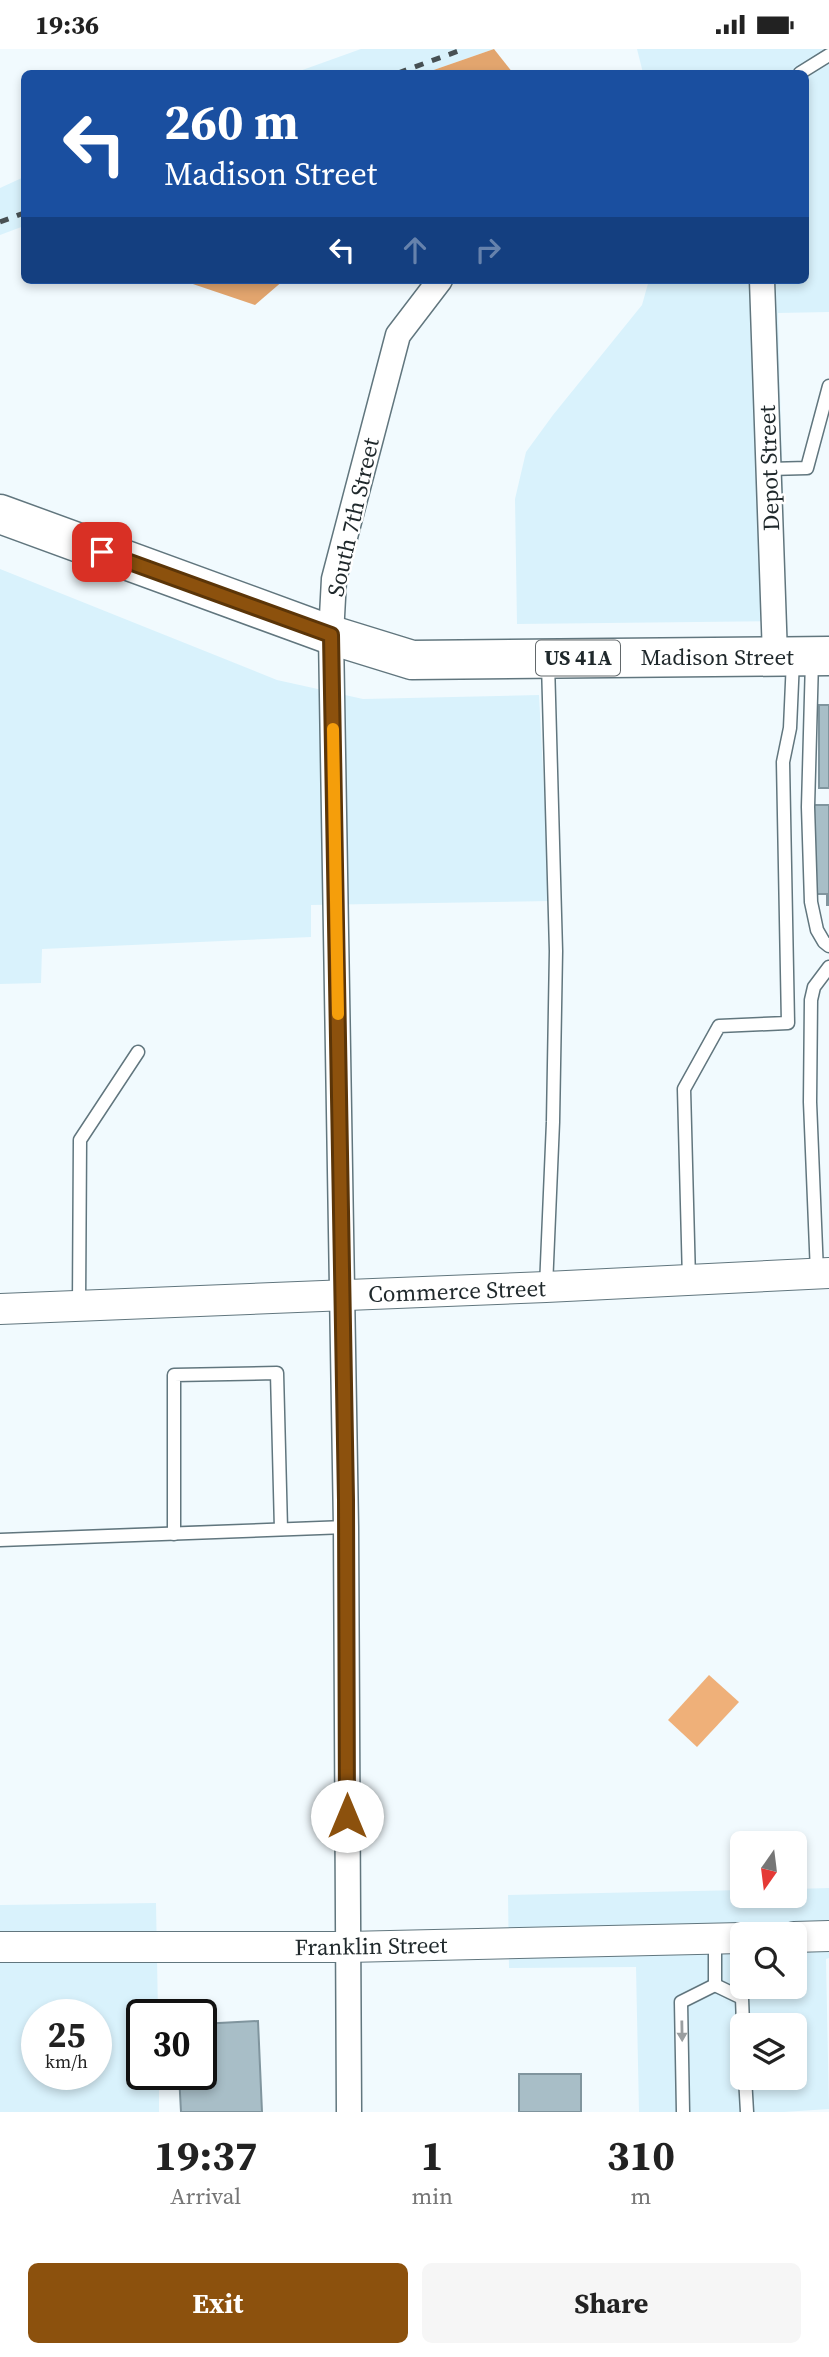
<!DOCTYPE html>
<style>
body{margin:0;font-family:"Source Serif 4",serif;background:#f6f6f6;color:#222;height:100vh;display:flex;flex-direction:column;font-size:26px;white-space:nowrap}
*{box-sizing:border-box;margin:0}
p{font-size:23px;color:#767676}
.icon{flex:none;width:38px;height:38px;fill:none;stroke:currentColor;stroke-width:2;stroke-linecap:round;stroke-linejoin:round}
.map{position:relative;height:2063px;overflow:hidden}
.sheet{display:flex;flex-direction:column;background:#fff;flex:1}
.sheet>*{flex:none}
.guide{position:absolute;left:21px;top:21px;width:788px;height:214px;border-radius:10px;box-shadow:0 4px 10px #0003;background:#1a4fa0;color:#fff;overflow:hidden}
.needle{width:46px;rotate:194deg}
.controls{position:absolute;left:730px;top:1782px;display:grid;gap:14px}
.controls a{display:grid;place-items:center;width:77px;height:77px;border-radius:10px;background:#fff;box-shadow:0 4px 10px #0003;font-size:35px}
.speed{position:absolute;left:21px;top:1950px;display:flex;gap:14px;font-size:35px;font-weight:700;text-align:center}
.speed>*{display:grid;place-content:center;width:91px;height:91px;border-radius:50%;background:#fff;box-shadow:0 4px 10px #0003;line-height:1}
.speed small{font-size:18px;font-weight:400}
.speed .limit{border:4px solid #111;border-radius:10px;background:#fff;color:#111}
.pin{position:absolute;display:grid;place-items:center;width:60px;height:60px;color:#fff;margin:-30px;border-radius:14px;box-shadow:0 4px 10px #0006}
.me{position:absolute;width:77px;margin:-38px;rotate:0deg;stroke-linejoin:round;filter:drop-shadow(0 0 5px #0008)}
.turn{display:flex;align-items:center;gap:24px;height:147px;padding:0 28px;font-size:32px}
.turn .icon{width:91px;height:91px;stroke-width:2.5}
.turn b{display:block;font-size:49px;line-height:60px}
.lanes{display:flex;align-items:center;height:66px;padding:0 28px;background:#0003;justify-content:center;gap:35px;direction:ltr}
.lanes .off{opacity:.35}
.eta{display:flex;justify-content:space-evenly;align-items:center;height:119px;text-align:center}
.eta b{font-size:42px;font-weight:700;line-height:49px}
.action{display:flex;gap:14px;margin-top:auto;padding:14px 28px}
.action a{flex:1;height:80px;border-radius:10px;background:#8c510d;color:#fff;font-size:28px;font-weight:700;line-height:80px;text-align:center}
.action a+a{background:#f6f6f6;color:#222}
.status{display:flex;justify-content:space-between;align-items:center;height:49px;padding:0 35px;background:#fff;direction:ltr}
.status svg{height:19px;fill:currentColor}
.map>svg:first-child{display:block}
.built{fill:#d9f2fc;fill-rule:evenodd}
.forest{fill:#e2a56e}
.water{fill:#efb079}
.building{fill:#a8bec7;stroke:#80959e;stroke-width:2}
.lines{fill:none;stroke-linecap:round;stroke-linejoin:round}
.service-casing{stroke:#61767e;stroke-width:15}
.minor-casing{stroke:#61767e;stroke-width:27}
.tertiary-casing{stroke:#61767e;stroke-width:32}
.primary-casing{stroke:#61767e;stroke-width:41}
.service{stroke:#fff;stroke-width:12}
.minor{stroke:#fff;stroke-width:24}
.tertiary{stroke:#fff;stroke-width:30}
.primary{stroke:#fff;stroke-width:38}
.rail{stroke:#475053;stroke-width:5;stroke-dasharray:9 9;stroke-linecap:butt}
.oneway{fill:#9a9ea0}
.route-casing{stroke:#5b3508;stroke-width:18}
.route{stroke:#8c510d;stroke-width:12}
.slow{stroke:#f59e0b;stroke-width:12}
.labels{text-anchor:middle;stroke-width:5;stroke-linejoin:round;paint-order:stroke}
.shield{fill:#fff;stroke:#62686b;stroke-width:2}
.shield-label{font-size:21px;font-weight:bold;fill:#1f282b}
.street-label{font-size:23px;fill:#1f282b;stroke:#fff}
</style>
<div class="status"><b>19:36</b><svg viewBox="0 0 49 12"><path d="M0 12V9h3v3zM5 12V6h3v6zM10 12V3h3v9zM15 12V0h3v12zM26 1h20v11H26zM47 4h2v5h-2z"/></svg></div>
<div class="map">
<svg width="829" height="2063" viewBox="0 0 829 2063">
<rect width="100%" height="100%" fill="#f1fafe"/>
<g class="built">
<polygon points="361,0 494,0 425,24 294,24"/>
<polygon points="637,0 829,0 829,263 778,264 786,572 517,575 515,450 526,403 553,366 642,256 649,231 805,231 805,24 643,24"/>
<polygon points="24,128 24,177 0,186 0,139"/>
<polygon points="0,520 277,631 363,650 539,646 550,852 311,856 311,888 42,900 41,934 0,935"/>
<path d="M829,1839V1909L826,1910L829,2060L784,2063H639L636,1918L509,1919L508,1846L742,1841V1846H794L795,1840ZM742,1885H794V1937H742ZM742,1976H794V2028H742Z"/>
<path d="M156,1854L158,1965H142V2025H159V2063H0V1856ZM37,1965H96V2025H37Z"/>
</g>
<g class="forest">
<polygon points="494,0 513,24 425,24"/>
<polygon points="181,231 284,231 255,256"/>
</g>
<polygon class="water" points="709,1626 739,1653 697,1698 668,1671"/>
<g class="building">
<rect x="819" y="656" width="10" height="83"/>
<polygon points="814,756 829,756 829,856 827,856 827,845 815,845"/>
<polygon points="258,1972 262,2063 181,2063 179,2025 201,2025 201,1975"/>
<rect x="519" y="2025" width="62" height="38"/>
</g>
<g class="lines">
<defs>
<g id="service">
<polyline points="800,24 829,6"/>
<polyline points="769,420 807,419 829,337"/>
<polyline points="812,611 808,758 811,853 817,881 824,893 829,897"/>
<polyline points="817,1224 810,1053 811,951 814,938 829,918"/>
<polyline points="689,1231 684,1040 719,977 788,974 783,713 790,679 793,611"/>
<polyline points="546,1238 553,1073 556,902 548,614"/>
<polyline points="79,1256 80,1091 138,1003"/>
<polyline points="174,1485 174,1326 277,1324 281,1480"/>
<polyline points="0,1491 346,1478"/>
<polyline points="715,1890 715,1936"/>
<polyline points="715,1936 742,1949 743,1976"/>
<polyline points="745,2028 747,2063"/>
<polyline points="683,2063 681,1953 715,1936"/>
</g>
<g id="minor">
<polyline points="762,231 775,607"/>
<polyline points="349,2063 346,1478 331,586 334,530 398,286 440,231"/>
</g>
<g id="tertiary">
<polyline points="0,1260 546,1238 829,1224"/>
<polyline points="794,1888 829,1887"/>
<polyline points="0,1898 347,1898 742,1889"/>
</g>
<polyline id="primary" points="0,465 331,586 412,611 829,607"/>
</defs>
<use href="#service" class="service-casing"/>
<use href="#minor" class="minor-casing"/>
<use href="#tertiary" class="tertiary-casing"/>
<use href="#primary" class="primary-casing"/>
<use href="#service" class="service"/>
<use href="#minor" class="minor"/>
<use href="#tertiary" class="tertiary"/>
<use href="#primary" class="primary"/>
<g class="rail">
<polyline points="398,24 464,0"/>
<polyline points="0,173 24,164"/>
</g>
</g>
<defs><path id="oneway-solid" d="M-6-.8H1V-3.2L6.5 0L1 3.2V.8H-6Z" transform="scale(1.75)"/></defs>
<use class="oneway" href="#oneway-solid" transform="translate(682 1982) rotate(89)"/>
<g class="lines">
<defs>
<polyline id="route" points="102,503 331,586 346,1451 347,1767"/>
</defs>
<use href="#route" class="route-casing"/>
<use href="#route" class="route"/>
<polyline class="slow" points="333,680 338,965"/>
</g>
<g class="labels">
<rect class="shield" x="536" y="591.5" width="84" height="35" rx="5"/>
<g class="shield-label">
<text x="578" y="616">US 41A</text>
</g>
<g class="street-label">
<text transform="translate(769 419) rotate(-92)" y="8">Depot Street</text>
<text transform="translate(353 468) rotate(-77)" y="8">South 7th Street</text>
<text x="717" y="616">Madison Street</text>
<text transform="translate(457 1242) rotate(-2)" y="8">Commerce Street</text>
<text transform="translate(371 1897) rotate(-1)" y="8">Franklin Street</text>
</g>
</g>
</svg>
<div class="controls">
<a><svg class="needle" viewBox="-14 -14 28 28"><path d="M0-13l5 13h-10z" fill="#e53935"/><path d="M0 13l5-13h-10z" fill="#767676"/></svg></a>
<a><svg class="icon" aria-label="search" viewBox="0 0 24 24"><circle cx="10" cy="10" r="6"/><path d="M15 15l6 6"/></svg></a>
<a><svg class="icon" aria-label="layers" viewBox="0 0 24 24"><path d="M12 4l9 5-9 5-9-5zM3 14l9 5 9-5"/></svg></a>
</div>
<div class="speed"><div>25<small>km/h</small></div><div class="limit">30</div></div>
<div class="pin" style="left:102px;top:503px;background:#d93025"><svg class="icon" aria-label="arrive" viewBox="0 0 24 24"><path d="M6 21V4h12l-3 4 3 4H6"/></svg></div>
<svg class="me" style="left:347px;top:1767px" viewBox="-20 -20 40 40"><circle r="19" fill="#fff"/><path d="M0-13L10 11 0 6-10 11z" fill="#8c510d"/></svg>
<div class="guide">
<div class="turn"><svg class="icon" aria-label="left" viewBox="0 0 24 24"><path d="M17 20v-9H6M10 6l-5 5 5 5"/></svg><div><b>260 m</b>Madison Street</div></div>
<div class="lanes"><svg class="icon" aria-label="left" viewBox="0 0 24 24"><path d="M17 20v-9H6M10 6l-5 5 5 5"/></svg><svg class="icon off" aria-label="ahead" viewBox="0 0 24 24"><path d="M12 20V5M6 11l6-6 6 6"/></svg><svg class="icon off" aria-label="right" viewBox="0 0 24 24"><path d="M7 20v-9h11M14 6l5 5-5 5"/></svg></div>
</div>
</div>
<section class="sheet">
<div class="eta">
<div><b>19:37</b><p>Arrival</p></div>
<div><b>1</b><p>min</p></div>
<div><b>310</b><p>m</p></div>
</div>
<div class="action"><a>Exit</a><a>Share</a></div>
</section>
